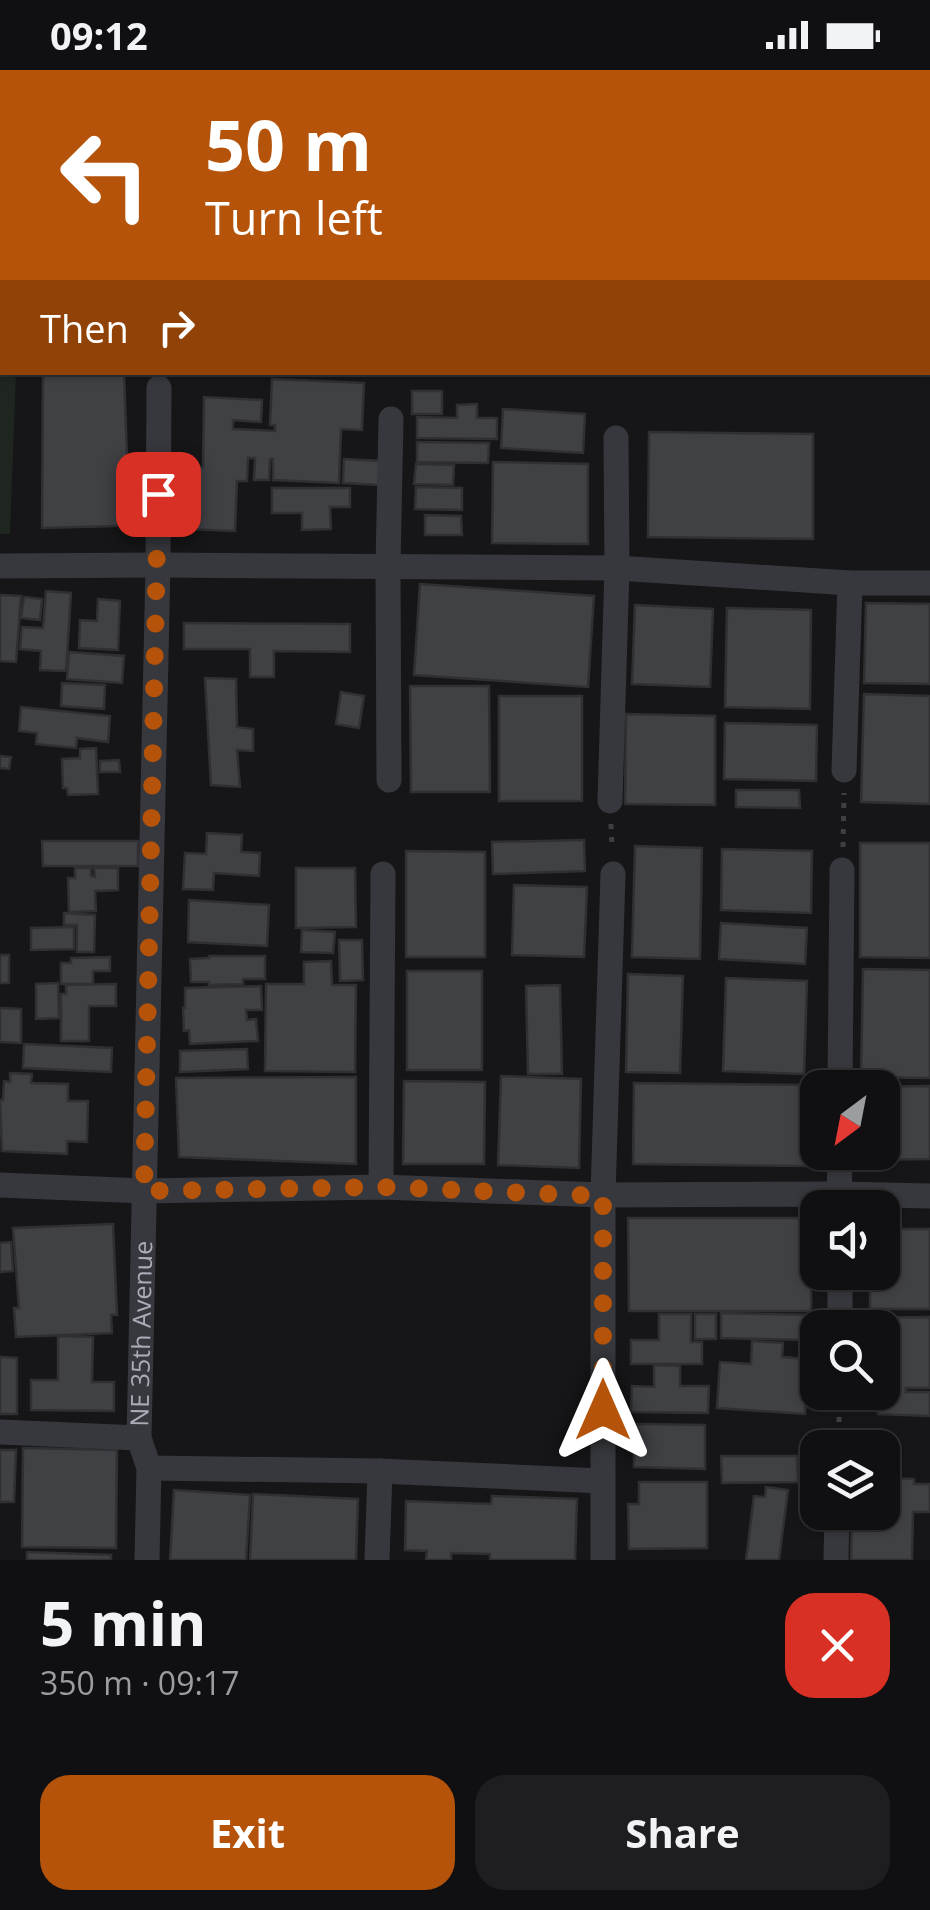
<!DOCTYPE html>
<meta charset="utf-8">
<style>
body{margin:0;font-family:"Open Sans",sans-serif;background:#1e1e20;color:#f1f3f6;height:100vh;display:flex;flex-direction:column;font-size:38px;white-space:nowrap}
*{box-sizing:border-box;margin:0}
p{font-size:32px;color:#9c9d9f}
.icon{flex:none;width:55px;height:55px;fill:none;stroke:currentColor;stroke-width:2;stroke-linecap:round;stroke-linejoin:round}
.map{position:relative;height:1490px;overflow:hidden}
.drawer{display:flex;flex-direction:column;background:#101012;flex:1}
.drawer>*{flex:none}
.hud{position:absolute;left:0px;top:0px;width:930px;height:305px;box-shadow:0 2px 8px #0004,0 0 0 2px #303032;background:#b45309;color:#fff;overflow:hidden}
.needle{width:65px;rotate:212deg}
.buttons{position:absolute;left:800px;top:1000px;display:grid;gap:20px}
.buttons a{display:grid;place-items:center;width:100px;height:100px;border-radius:20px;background:#101012;box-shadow:0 2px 8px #0004,0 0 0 2px #303032;font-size:50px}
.pin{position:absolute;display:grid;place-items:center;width:85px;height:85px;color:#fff;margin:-42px;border-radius:20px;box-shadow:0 5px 15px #0006}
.me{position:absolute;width:110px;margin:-55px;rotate:0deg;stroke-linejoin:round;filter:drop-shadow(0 0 8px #0008)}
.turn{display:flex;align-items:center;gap:35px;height:210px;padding:0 40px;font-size:45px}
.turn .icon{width:130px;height:130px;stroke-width:2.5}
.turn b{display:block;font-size:70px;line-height:85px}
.then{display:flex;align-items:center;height:95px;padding:0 40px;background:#0003;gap:20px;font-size:38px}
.round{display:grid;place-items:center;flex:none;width:105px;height:105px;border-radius:30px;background:#1e1e20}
.headline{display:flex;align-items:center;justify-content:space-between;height:170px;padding:0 40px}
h1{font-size:60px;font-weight:700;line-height:75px}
.button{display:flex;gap:20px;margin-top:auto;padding:20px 40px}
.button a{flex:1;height:115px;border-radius:30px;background:#b45309;color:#fff;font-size:40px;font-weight:700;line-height:115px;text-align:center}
.button a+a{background:#1e1e20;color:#f1f3f6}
.status{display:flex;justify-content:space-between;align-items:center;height:70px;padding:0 50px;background:#101012;direction:ltr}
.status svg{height:28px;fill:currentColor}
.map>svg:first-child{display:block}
.green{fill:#1e261f}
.building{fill:#404145;stroke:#303034;stroke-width:2.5}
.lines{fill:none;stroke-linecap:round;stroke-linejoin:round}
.path{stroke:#3d3f44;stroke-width:5;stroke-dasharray:5 8;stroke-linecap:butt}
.street{stroke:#37383d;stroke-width:25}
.secondary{stroke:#45474d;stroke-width:35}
.route{stroke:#b45309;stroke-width:18;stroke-dasharray:0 32.4}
.labels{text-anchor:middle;stroke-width:10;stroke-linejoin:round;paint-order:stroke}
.street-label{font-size:25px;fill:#a8adb8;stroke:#111113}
</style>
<div class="status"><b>09:12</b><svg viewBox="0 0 49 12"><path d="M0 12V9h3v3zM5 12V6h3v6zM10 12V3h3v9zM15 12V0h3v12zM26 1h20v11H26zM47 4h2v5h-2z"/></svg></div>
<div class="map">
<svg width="930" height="1490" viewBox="0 0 930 1490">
<rect width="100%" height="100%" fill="#161618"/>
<polygon class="green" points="0,246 2,246 2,302 16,303 10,464 0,464"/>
<g class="building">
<rect x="25" y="0" width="70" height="2"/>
<polygon points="602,0 705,0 704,2 602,2"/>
<rect x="822" y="0" width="95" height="2"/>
<polygon points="43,302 124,302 129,445 116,456 42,458"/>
<polygon points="272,309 364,313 362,360 341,359 339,413 273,410 273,389 270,389 269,410 254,410 255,388 248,388 247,411 237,411 235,461 186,459 188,396 203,397 204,327 262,330 261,352 233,350 233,359 275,361 275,355 270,355"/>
<rect x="412" y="321" width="30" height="23"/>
<polygon points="477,334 477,348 497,348 497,369 417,368 417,347 457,348 457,335"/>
<polygon points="503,339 585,344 583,383 501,378"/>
<polygon points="649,362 813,364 813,469 648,467"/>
<polygon points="417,372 489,373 488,393 417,392"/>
<polygon points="344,389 381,391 380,415 343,413"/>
<polygon points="493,392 588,394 588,474 492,473"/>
<polygon points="416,394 454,395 453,415 414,414"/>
<polygon points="416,417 462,418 462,440 415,439"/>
<polygon points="272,418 350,418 350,437 330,437 331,459 302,460 302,443 272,443"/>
<polygon points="425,445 461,446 462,465 425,465"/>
<polygon points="420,514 594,526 588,617 414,605"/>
<polygon points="46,521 71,523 66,601 40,600 41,581 20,579 22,557 43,558"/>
<polygon points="0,525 21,526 16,592 0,591"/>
<polygon points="24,527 42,529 40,550 21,548"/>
<polygon points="98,529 120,531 118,580 79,578 80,550 97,551"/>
<polygon points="866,533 930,534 930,614 864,613"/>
<polygon points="635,535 713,539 710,617 632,614"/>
<polygon points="727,538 811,540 810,639 725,637"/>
<polygon points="184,553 350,554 350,582 274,581 274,607 250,607 250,579 184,579"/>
<polygon points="69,582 124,586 122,613 67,609"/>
<polygon points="205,608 236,609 237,657 253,659 253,681 237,680 240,717 211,715"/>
<polygon points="62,613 105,615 104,639 61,636"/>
<polygon points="410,616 489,616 490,722 411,722"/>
<polygon points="341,622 364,626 359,658 336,654"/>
<polygon points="864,624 930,626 930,734 861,732"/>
<rect x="499" y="626" width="83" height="105"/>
<polygon points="21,637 110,646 108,672 77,668 76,678 36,674 37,663 19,661"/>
<polygon points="626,644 715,646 715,735 625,734"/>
<polygon points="725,653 817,655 816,711 724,709"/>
<polygon points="96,678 98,724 68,725 67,718 63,718 62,689 80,688 80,679"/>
<polygon points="0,686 11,687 9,699 0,698"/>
<polygon points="119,690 120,702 100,702 100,691"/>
<polygon points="736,720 799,720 800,738 736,737"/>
<polygon points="207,763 242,765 241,782 260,783 259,806 214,803 213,820 183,819 185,783 206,784"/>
<polygon points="584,770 585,801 493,804 492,772"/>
<polygon points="42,771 138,771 138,796 43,796"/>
<polygon points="860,773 930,773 930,888 860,887"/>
<polygon points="635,776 702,778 700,889 632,887"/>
<polygon points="722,779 812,781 811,843 721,840"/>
<polygon points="406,781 485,782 485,887 406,887"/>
<polygon points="75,798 91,798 91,806 95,807 94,798 118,798 118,820 95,821 96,841 69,842 68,808 75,808"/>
<polygon points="296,798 355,798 356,857 296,858"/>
<polygon points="514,815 587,817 584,887 512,885"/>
<polygon points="189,830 269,835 267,876 188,872"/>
<polygon points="64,843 95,845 94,882 77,882 77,855 64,855"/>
<polygon points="721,853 807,858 805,894 719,889"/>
<polygon points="74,857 74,879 31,880 31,858"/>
<polygon points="302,860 335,862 333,883 301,882"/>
<polygon points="339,870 362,870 363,910 340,911"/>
<rect x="0" y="885" width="9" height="28"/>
<polygon points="209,886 265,886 265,909 243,909 243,914 209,915 209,912 191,912 190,889 209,888"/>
<polygon points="110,887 110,901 93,901 93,914 61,914 61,893 71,893 71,888"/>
<polygon points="331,891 332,915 356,915 355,1002 265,1001 266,914 304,914 304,892"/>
<polygon points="863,899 930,900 930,1008 861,1007"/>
<rect x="407" y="901" width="75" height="99"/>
<polygon points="628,904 683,906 680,1003 626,1002"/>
<polygon points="726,908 807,911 804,1004 723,1001"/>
<polygon points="58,913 59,948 36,949 36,914"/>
<polygon points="116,914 116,936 89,936 89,971 61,971 61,924 66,924 66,915"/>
<polygon points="560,915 562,1004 528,1004 526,916"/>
<polygon points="261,916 262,940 246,940 247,950 256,949 258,971 190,974 189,960 184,961 183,938 185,938 185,918"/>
<polygon points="0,938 21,939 21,973 0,972"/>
<polygon points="24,974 112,978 111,1002 23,998"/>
<polygon points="247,979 248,999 180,1002 180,981"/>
<polygon points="10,1003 32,1004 31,1013 68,1014 68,1031 88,1031 87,1072 67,1071 67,1084 2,1081 0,1030 3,1030 4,1011 10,1012"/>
<polygon points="501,1006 581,1009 579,1098 498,1095"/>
<polygon points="356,1007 356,1094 179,1087 176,1008"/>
<polygon points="404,1011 485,1012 484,1094 403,1094"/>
<polygon points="634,1013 808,1015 807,1096 633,1094"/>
<polygon points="930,1016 930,1089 862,1090 862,1082 882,1082 882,1018 861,1017"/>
<polygon points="628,1148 811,1148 811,1241 629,1241"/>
<polygon points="113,1154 117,1245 111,1245 112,1263 16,1267 14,1238 19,1238 13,1158"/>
<polygon points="882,1159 930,1159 930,1239 870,1239 870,1202 882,1202"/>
<polygon points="11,1172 13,1201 0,1202 0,1173"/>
<polygon points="721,1243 811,1245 811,1270 721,1268"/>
<polygon points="659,1244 691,1244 691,1272 702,1272 702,1294 631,1294 631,1270 659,1270"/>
<rect x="695" y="1244" width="21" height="25"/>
<polygon points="930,1247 930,1318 906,1318 906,1322 930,1322 930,1346 878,1344 878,1322 882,1322 882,1258 855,1258 855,1248"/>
<polygon points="58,1266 93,1267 92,1312 114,1312 114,1341 31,1340 31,1310 58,1310"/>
<polygon points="752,1271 783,1273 782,1287 808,1289 805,1344 717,1338 720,1292 751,1294"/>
<polygon points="0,1287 17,1288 17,1344 0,1344"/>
<polygon points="654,1295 680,1296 680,1316 709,1316 708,1343 631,1342 632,1316 654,1317"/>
<polygon points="634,1354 705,1355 705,1399 634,1397"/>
<polygon points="23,1378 117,1380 116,1478 22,1477"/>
<polygon points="0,1380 16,1380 14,1432 0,1432"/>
<polygon points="721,1386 797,1386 798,1412 722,1413"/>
<polygon points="882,1408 914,1409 914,1414 930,1414 930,1442 913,1442 912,1490 851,1490 852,1442 882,1442"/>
<polygon points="639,1412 707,1412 707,1478 629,1479 628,1434 639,1434"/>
<polygon points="766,1417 788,1420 779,1490 746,1490 754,1426 765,1427"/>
<polygon points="174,1420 250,1425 246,1490 170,1490"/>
<polygon points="253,1424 358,1429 356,1490 250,1490"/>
<polygon points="492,1426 577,1429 575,1490 490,1490 490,1484 451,1483 451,1490 426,1490 427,1481 405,1480 406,1431 491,1434"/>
<polygon points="27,1482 111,1485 111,1490 27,1490"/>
</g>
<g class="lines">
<g class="path">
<polyline points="611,754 612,778"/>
<polyline points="843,777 844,723"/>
<polyline points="838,1378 840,1322"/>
</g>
<g class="street">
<polyline points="0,496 158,495 617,498 850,513 930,513"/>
<polyline points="844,700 850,513"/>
<polyline points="389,710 388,496 391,349"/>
<polyline points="610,731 617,498 616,368"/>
<polyline points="840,1018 842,800"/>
<polyline points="0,1115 144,1121 381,1117 603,1125 839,1124 930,1126"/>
<polyline points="381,1117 383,804"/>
<polyline points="839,1137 840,1082"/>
<polyline points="840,1202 840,1258"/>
<polyline points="0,1362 139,1368"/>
<polyline points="149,1398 380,1401 602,1411"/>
<path id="s1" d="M147,1490L149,1398L139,1368L158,495L159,318"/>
<polyline points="377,1490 380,1401"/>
<polyline points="603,1490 603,1125 613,804"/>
<polyline points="836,1490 837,1442"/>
</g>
<g class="secondary">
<polyline points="0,86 2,87"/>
<polyline points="928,187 930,187"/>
</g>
</g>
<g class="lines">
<polyline class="route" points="158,424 144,1121 382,1117 603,1126 603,1340"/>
</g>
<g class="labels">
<g class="street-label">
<text dy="9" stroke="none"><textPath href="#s1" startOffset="228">NE 35th Avenue</textPath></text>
</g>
</g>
</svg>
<div class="buttons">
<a><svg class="needle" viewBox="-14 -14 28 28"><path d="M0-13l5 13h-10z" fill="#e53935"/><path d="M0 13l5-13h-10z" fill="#9c9d9f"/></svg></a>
<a><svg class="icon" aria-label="sound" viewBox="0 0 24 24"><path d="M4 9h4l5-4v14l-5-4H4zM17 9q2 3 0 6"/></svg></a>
<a><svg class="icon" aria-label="search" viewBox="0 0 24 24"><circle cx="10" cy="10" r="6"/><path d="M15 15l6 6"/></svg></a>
<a><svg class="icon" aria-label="layers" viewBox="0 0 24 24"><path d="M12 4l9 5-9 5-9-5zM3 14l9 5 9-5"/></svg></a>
</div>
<div class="pin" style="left:158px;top:424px;background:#d93025"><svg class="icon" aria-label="arrive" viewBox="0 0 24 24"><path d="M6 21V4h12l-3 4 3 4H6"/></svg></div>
<svg class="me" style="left:603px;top:1340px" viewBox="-20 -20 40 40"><path d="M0-17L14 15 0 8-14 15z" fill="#b45309" stroke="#fff" stroke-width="4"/></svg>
<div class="hud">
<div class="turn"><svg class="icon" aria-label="left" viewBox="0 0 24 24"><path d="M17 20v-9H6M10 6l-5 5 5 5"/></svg><div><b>50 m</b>Turn left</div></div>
<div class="then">Then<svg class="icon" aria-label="right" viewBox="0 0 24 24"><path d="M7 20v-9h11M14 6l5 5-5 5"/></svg></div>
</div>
</div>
<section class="drawer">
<div class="headline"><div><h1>5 min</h1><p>350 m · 09:17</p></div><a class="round" style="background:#d93025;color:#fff"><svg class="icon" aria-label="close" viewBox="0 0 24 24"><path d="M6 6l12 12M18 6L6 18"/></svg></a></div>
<div class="button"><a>Exit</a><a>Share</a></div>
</section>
